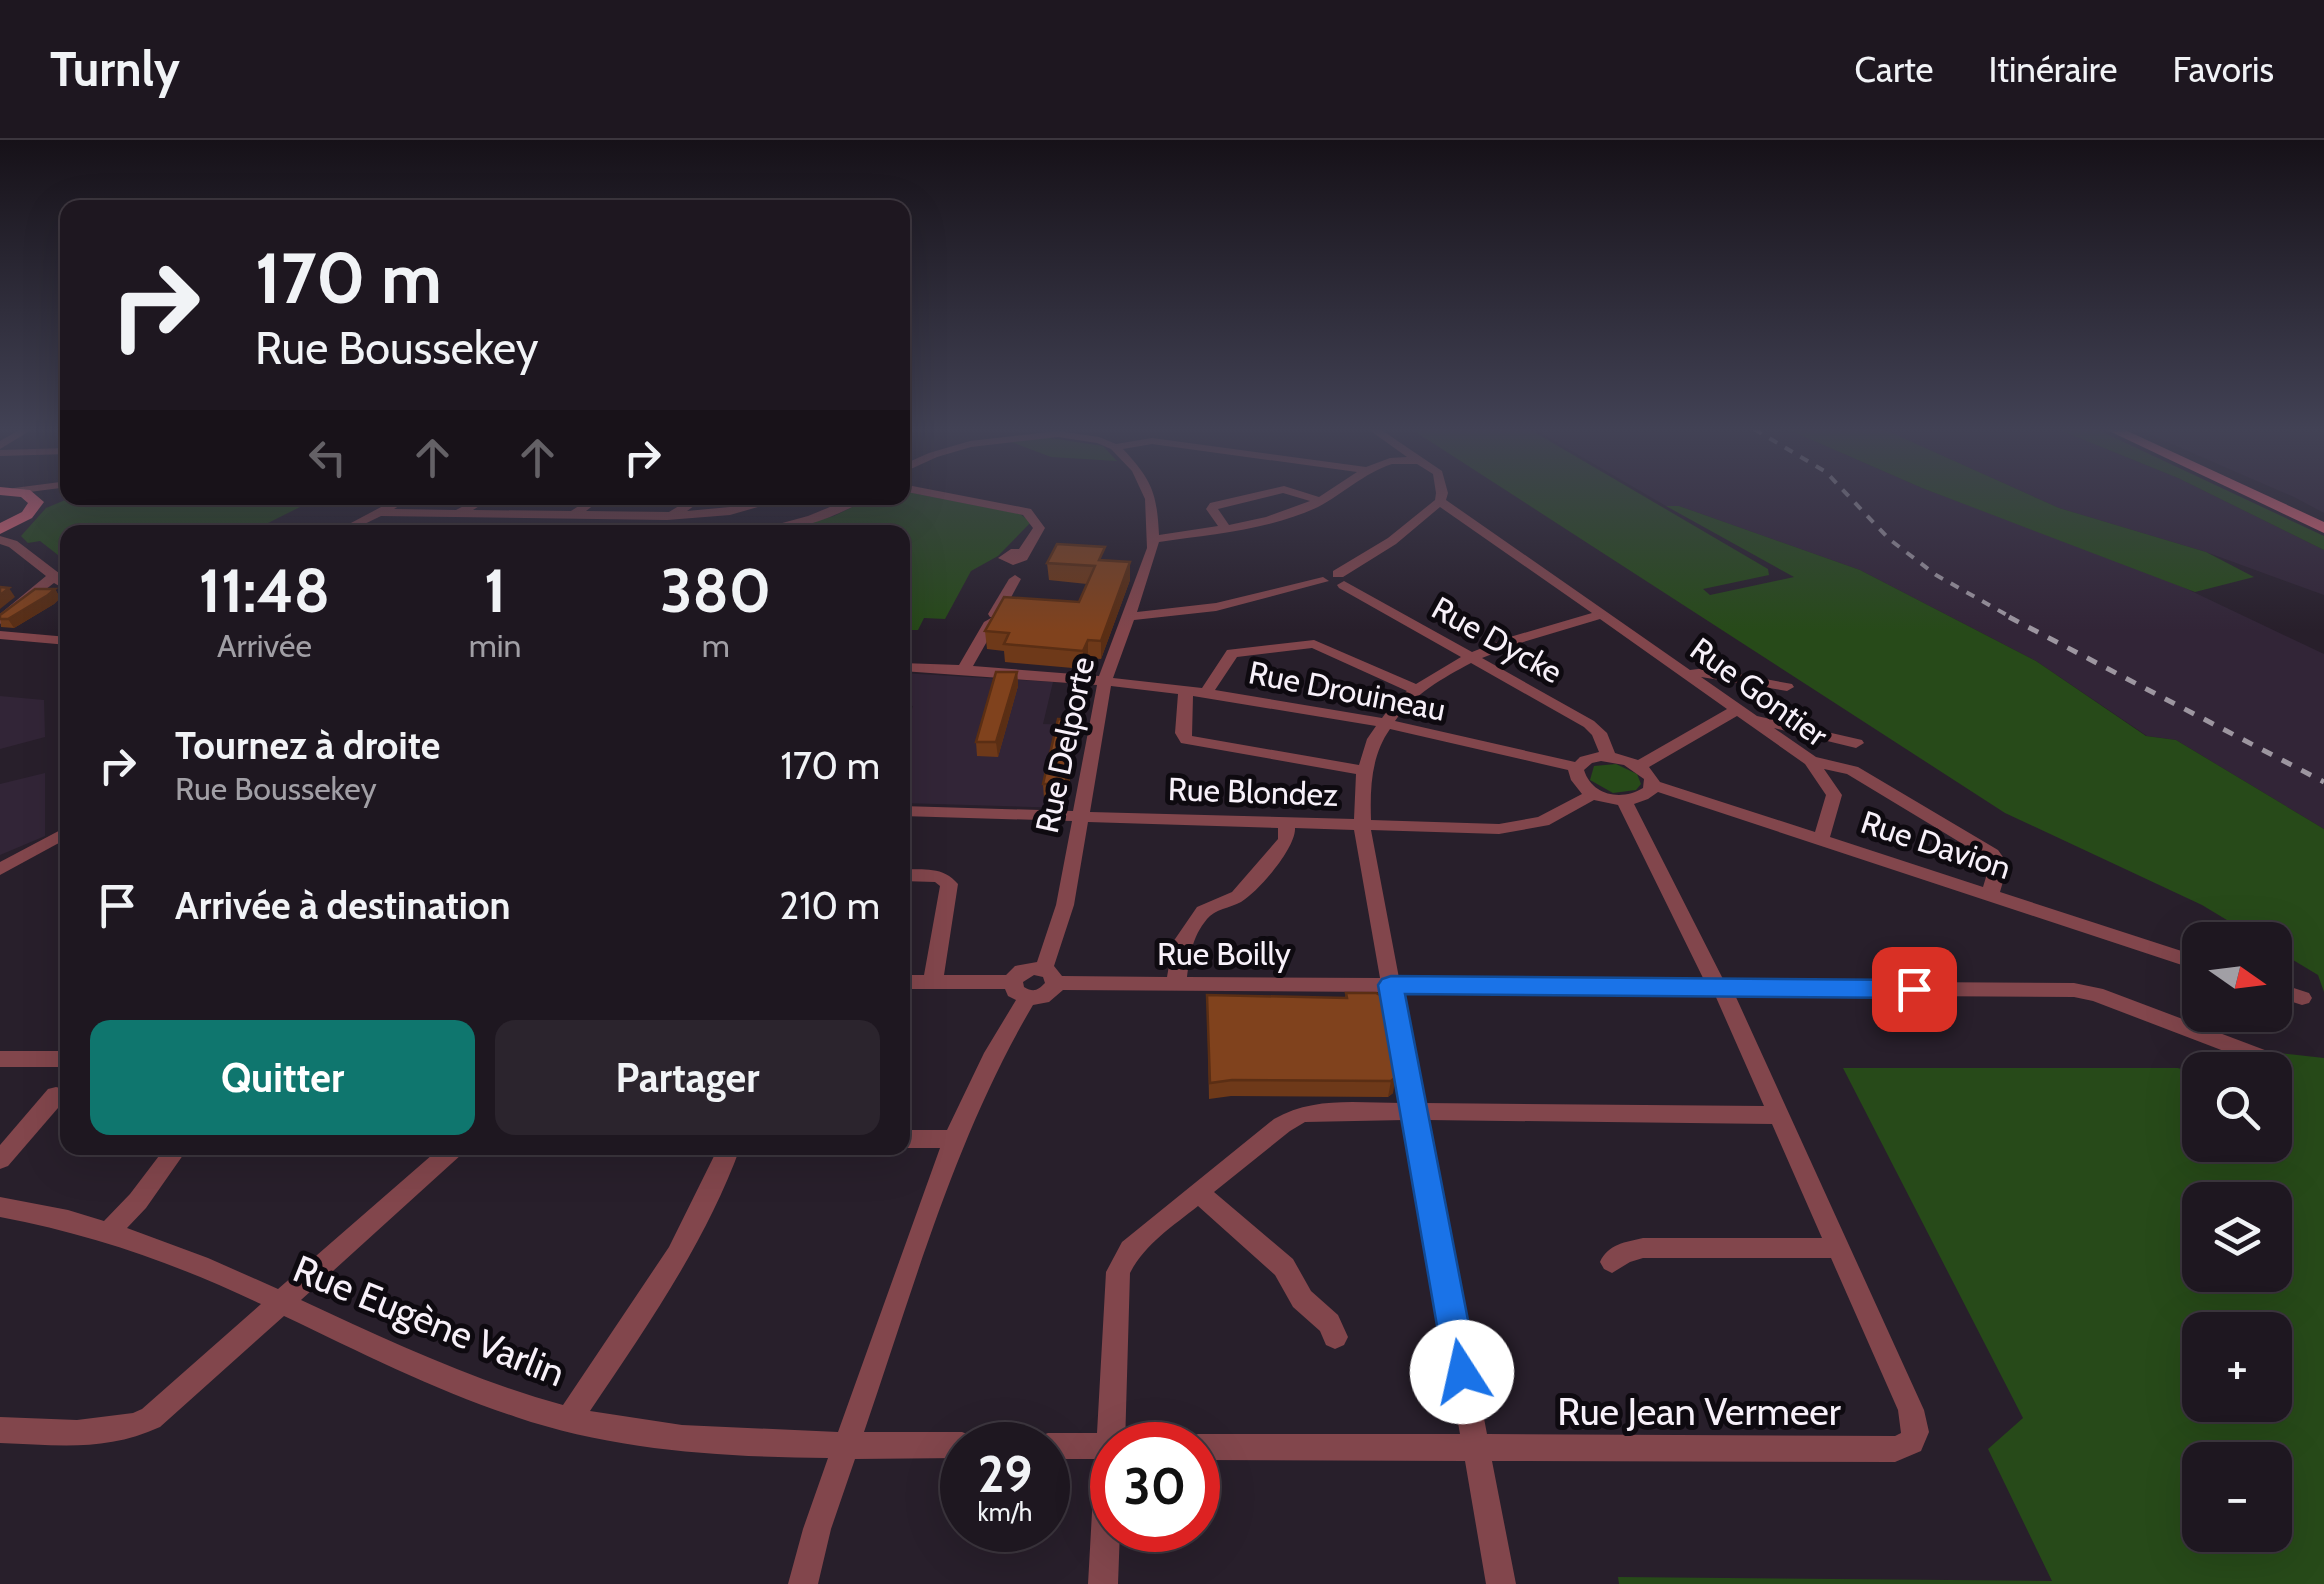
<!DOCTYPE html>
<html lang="fr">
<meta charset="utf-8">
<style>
body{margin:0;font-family:Cabin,sans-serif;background:#2b242d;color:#f1f3f6;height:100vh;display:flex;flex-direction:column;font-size:38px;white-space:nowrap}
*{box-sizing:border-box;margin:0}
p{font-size:32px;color:#a19fa5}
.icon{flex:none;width:55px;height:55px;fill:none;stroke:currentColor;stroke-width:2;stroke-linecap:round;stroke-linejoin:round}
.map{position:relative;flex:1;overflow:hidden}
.sheet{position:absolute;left:60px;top:385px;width:850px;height:630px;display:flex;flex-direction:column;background:#1e1720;border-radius:20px;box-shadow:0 10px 40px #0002,0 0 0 2px #3c363e}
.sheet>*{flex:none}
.guide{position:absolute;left:60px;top:60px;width:850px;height:305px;border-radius:20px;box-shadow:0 10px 40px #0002,0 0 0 2px #3c363e;background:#1e1720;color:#f1f3f6;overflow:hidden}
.needle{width:65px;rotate:104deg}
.buttons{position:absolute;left:2182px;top:782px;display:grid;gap:20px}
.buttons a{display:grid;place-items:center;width:110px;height:110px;border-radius:20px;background:#1e1720;box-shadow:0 10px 40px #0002,0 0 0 2px #3c363e;font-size:50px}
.speed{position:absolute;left:940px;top:1282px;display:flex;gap:20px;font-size:50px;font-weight:700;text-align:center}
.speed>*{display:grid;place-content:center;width:130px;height:130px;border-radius:50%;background:#1e1720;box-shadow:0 10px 40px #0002,0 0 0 2px #3c363e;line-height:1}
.speed small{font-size:25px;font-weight:400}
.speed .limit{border:15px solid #d22;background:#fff;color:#111}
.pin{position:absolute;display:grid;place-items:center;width:85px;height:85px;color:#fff;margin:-42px;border-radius:20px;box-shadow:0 5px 15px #0006}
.me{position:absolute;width:110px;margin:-55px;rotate:350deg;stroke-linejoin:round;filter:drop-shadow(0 0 8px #0008)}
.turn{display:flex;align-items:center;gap:35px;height:210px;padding:0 30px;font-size:45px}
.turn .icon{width:130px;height:130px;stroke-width:2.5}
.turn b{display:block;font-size:70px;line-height:85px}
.lanes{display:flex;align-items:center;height:95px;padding:0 30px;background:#0003;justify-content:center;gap:50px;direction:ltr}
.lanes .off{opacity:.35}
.eta{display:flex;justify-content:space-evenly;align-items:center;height:170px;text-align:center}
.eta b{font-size:60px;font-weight:800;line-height:70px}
.cta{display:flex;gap:20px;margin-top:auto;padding:20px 30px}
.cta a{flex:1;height:115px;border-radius:20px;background:#0f766e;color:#fff;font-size:40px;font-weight:800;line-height:115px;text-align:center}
.cta a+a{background:#2b242d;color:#f1f3f6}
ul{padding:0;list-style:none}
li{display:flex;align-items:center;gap:30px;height:140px;padding:0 30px}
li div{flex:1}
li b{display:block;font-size:38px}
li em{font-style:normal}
header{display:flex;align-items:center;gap:60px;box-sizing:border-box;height:140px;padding:0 50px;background:#1e1720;border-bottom:2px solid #3c363e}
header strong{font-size:48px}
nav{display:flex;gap:55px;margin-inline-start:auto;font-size:35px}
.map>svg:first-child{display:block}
.built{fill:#322537}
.green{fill:#274a19;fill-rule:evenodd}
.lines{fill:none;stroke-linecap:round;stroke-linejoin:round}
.minor{fill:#82464c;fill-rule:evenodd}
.major{fill:#e06373;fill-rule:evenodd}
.rail-far1{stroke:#9d96a0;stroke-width:4;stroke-dasharray:9 9;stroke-linecap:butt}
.rail{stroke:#9d96a0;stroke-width:5;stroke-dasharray:11 11;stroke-linecap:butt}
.wall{fill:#6e3919}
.shaded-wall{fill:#5a2e14}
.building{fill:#80421d;stroke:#5a2e14;stroke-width:2.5}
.route{fill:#1a73e8;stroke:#114b97;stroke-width:2.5}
.labels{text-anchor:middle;stroke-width:10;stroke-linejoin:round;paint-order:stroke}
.street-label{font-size:32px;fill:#f7f0f9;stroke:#0e0a10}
.near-street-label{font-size:38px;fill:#f7f0f9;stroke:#0e0a10}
</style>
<header>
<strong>Turnly</strong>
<nav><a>Carte</a><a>Itinéraire</a><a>Favoris</a></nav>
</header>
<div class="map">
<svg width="2324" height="1444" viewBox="0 0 2324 1444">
<rect width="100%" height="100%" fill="#281f2b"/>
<g class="built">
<polygon points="1534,289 1787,289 1922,348 2166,439 2324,514 2324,689 2176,600 2147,596 2036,521 1860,430 1679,366 1666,366"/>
<polygon points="1883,289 2057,289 2178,338 2324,410 2324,455 2206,412 2059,368"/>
<polygon points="2137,289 2324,289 2324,373 2294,357"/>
<polygon points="903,533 1053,542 1043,584 1081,585 1064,668 903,663 902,579 908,579 913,566 903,565"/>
<polygon points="0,556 44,560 45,597 0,609"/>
<polygon points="45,633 45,696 0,715 0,644"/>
</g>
<g class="green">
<polygon points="1411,289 1529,289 1768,429 1769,435 1703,449 1710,455 1794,437 1666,366 1679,366 1860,430 2036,521 2146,596 2176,600 2324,689 2324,852 2318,835 2275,809 2275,800 2260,800 2202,765 2005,673"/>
<polygon points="1787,289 1883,289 2059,368 2206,412 2254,437 2195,452 1922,348"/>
<polygon points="2057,289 2096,289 2324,396 2324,410 2178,338"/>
<polygon points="1044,297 1103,306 1117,321 1051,317 1009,301"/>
<polygon points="903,351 1020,374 1031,382 998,416 971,431 945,479 924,478 918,490 910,490 903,506 902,392 775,392 834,376 871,358 902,358"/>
<polygon points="70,358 318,358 250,392 68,392 67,422 40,401 28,403 21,396 46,368"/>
<polygon points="1616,624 1637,634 1641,644 1636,650 1613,653 1590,640 1594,626"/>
<path d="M2271,912L2324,918V1444H1619L1618,1437L2052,1441L1988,1309L2023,1278L1843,928H2178L2200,935V1005H2275V930H2250L2249,919L2275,922ZM2200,1060H2275V1135H2200ZM2200,1190H2275V1265H2200ZM2200,1320H2275V1395H2200Z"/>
</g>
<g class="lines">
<g class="minor">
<polygon points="21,289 33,289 0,309 0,301"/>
<path d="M1368,289H1380L1442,331L1448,353L1446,360L1690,530L1706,528L1792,544L1794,547L1787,551L1701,537L1757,576L1862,600L1864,603L1856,608L1774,588L1816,617L1858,627L1998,710L2008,724L2000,752L2200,817V831L1658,652L1648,659L1634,664L1724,841L2074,843L2103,849L2278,915L2281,921L2278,927L2271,929L2093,861L2074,857L1735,855L1924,1270L1929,1292L1921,1311L1895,1322L1492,1321L1516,1444H1486L1465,1321L1198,1320V1305H1185L1188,1298L1198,1294H1460L1405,980L1305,982L1290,991L1214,1052L1293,1119L1311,1151L1338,1175L1348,1197L1344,1205L1335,1209L1326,1205L1320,1191L1293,1167L1275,1135L1198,1066C1173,1086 1145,1104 1130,1133L1125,1305H1112V1390H1120L1118,1444H1088L1095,1319H1048V1305H1035L1038,1297L1048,1293H1097L1106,1132L1122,1102L1274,979C1314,956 1358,963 1402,963L1382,852L1063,850L1049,862L1033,865C955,997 914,1147 864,1292H962L972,1296L975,1305H962V1318L855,1319L831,1389L818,1444H788L803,1389L828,1318C723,1317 616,1311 516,1277C436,1251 360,1212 284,1176L160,1287C105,1312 58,1305 0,1303V1277L77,1280L133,1273L142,1269L261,1164C174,1123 94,1095 0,1077V1057L68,1070L104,1081L130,1054L165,1008H188L146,1068L127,1088L208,1118L278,1149L440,1008H465L462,1014L301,1160C387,1200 472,1240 563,1265L669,1107L718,1008H740C706,1102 646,1188 590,1271L682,1285L838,1292L940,1008H901L902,990H947L984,913L1016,860L1008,856L1005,849H902V835H924L940,746L935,742L902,741V729C924,730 943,726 958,744L944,835H1006L1015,826L1037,822L1056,765L1072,681L902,676V666L1073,671L1097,545L902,531V523L959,525L984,482L991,478L998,482L973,526L1099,536L1147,408L1145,359L1132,331L1111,309L1097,303L1058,297L971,307L937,317L902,333V325L929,313L970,301L1058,291L1099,297L1116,304L1152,298L1366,327L1390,318L1407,317ZM1152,304L1357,332L1319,357L1284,346L1210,363L1206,369L1218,386L1159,395C1157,353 1152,340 1123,309ZM1392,324H1417L1433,334L1436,353L1435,360L1388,398L1333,431V437H1343L1396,404L1440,367L1592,473L1510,497L1472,512L1344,441L1337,445L1339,448L1461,517L1416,544L1314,500L1227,510L1202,548L1113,538L1134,480L1216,471L1329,441L1323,437L1216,463L1137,472L1159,402C1212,394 1269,390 1318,367C1343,354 1364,333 1392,324ZM1283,353L1310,361L1266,377L1229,385L1218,369ZM1600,479L1727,569L1638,620L1615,613L1607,593L1594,581L1482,518L1520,503ZM1312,508L1407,551L1394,562L1382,578L1215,550L1237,517ZM1471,523L1584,587L1592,595L1599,612L1580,617L1575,622L1395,581C1414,554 1443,538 1471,523ZM1111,546L1178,554L1175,593L1181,603L1356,634L1354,679L1090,672ZM1193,556L1376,586L1367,599L1359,625L1192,596ZM1737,576L1805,624L1826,655L1815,692L1660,642L1649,627ZM1390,589L1568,630L1571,640L1582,654L1538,677L1499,684L1371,680C1370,648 1371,616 1390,589ZM1601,621L1624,625L1644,639L1643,648C1622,661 1592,656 1584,630L1592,623ZM1824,629L1847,634L1986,718L1990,724L1983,747L1830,697L1842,655ZM1594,660L1618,665L1704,840L1399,838L1371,690L1499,694L1549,685ZM1088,682L1278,688V699L1232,752L1197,767L1173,802L1167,837L1062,836L1054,826L1074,765ZM1295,688L1354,690L1380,838L1187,837C1190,815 1192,797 1207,779C1215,769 1230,768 1241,762C1259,751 1296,708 1295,688ZM1034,835L1043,837L1045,843C1038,850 1034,853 1024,847L1023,842ZM1402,852L1715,855L1764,966L1423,963ZM1427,980L1772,984L1822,1098H1643C1626,1102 1608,1104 1600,1122L1604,1129L1612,1133L1630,1122L1643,1118H1831L1898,1270L1901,1293L1895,1296L1487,1294Z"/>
<polygon points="68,308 68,314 0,316 0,310"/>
<polygon points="68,341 68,347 14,354 8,351 14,348"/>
<polygon points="902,344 1031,369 1045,388 1027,420 1013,425 998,418 1011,409 1019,409 1033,388 1023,375 902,351"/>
<polygon points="398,358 412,358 394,369 456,370 479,358 492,358 473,370 571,371 591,358 603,358 586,371 669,372 692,358 705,358 687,371 730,367 771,358 789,358 730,375 667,380 381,376 348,392 334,392"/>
<path d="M852,358H867C836,379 787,394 749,392L808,376Z"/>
<polygon points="0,396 17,401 68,440 68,451 54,443 0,484 0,474 46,436 9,407 0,404"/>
<polygon points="1015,435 1021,439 1002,474 995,478 990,477 988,474 1009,439"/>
<polygon points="0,491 68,497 68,505 0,499"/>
<polygon points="68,686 68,698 0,735 0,722"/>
<polygon points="2275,842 2309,853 2312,858 2309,863 2302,865 2275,856"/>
<rect x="0" y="911" width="68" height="16"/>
<polygon points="56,947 64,949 67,955 64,961 8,1026 0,1029 0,1005 48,949"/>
</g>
<g class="major">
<polygon points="2105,289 2123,289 2324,382 2324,393"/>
<polygon points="0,347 30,350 44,362 32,378 0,394 0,383 22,372 28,363 21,357 0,355"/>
</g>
<polyline class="rail-far1" points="1754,289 1826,332 1889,399 1936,435 2014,479"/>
<polyline class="rail" points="2009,477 2324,642"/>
</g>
<g class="wall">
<polygon points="1105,420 1130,422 1130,440 1101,519 1088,518 1084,529 1005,522 1004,511 987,509 985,491 1079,462 1087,444 1049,440 1047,423"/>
<polygon points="55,449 60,458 54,464 14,488 1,487 0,475"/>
<polygon points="1017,532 1018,546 998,617 977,616 976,602"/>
<polygon points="1079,594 1066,659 1044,658 1043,644"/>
<polygon points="1346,853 1376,853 1393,953 1388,957 1231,956 1209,959 1207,855 1345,858"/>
</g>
<g class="shaded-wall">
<polygon points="1130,422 1130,440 1101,519 1101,501"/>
<polygon points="9,448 15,457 0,469 0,455"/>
<polygon points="55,449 60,458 54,464 14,488 8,479"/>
<polygon points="1088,500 1088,518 1084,529 1083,511"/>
<polygon points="1017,532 1018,546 998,617 996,602"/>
<polygon points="1078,580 1079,594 1066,659 1065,644"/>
<polygon points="1396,937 1393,953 1388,957 1391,941"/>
</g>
<g class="building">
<polygon points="1057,404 1105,407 1099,420 1130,422 1101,501 1088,500 1083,511 1004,504 1009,493 985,491 1004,457 1079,462 1095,426 1047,423"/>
<polygon points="0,447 9,448 0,455"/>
<polygon points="35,449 55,449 48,455 8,479 0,479 0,475"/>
<polygon points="996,532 1017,532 996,602 976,602"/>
<polygon points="1058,579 1078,580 1065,644 1043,644"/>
<polygon points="1346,853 1376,853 1382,856 1396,937 1391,941 1232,940 1210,943 1207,855 1347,858"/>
</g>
<linearGradient id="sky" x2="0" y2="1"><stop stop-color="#161118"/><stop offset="0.59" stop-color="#424255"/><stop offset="1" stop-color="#424255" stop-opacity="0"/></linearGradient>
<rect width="2324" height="491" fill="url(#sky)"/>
<polygon class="route" points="1391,836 1914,840 1923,842 1927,849 1923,855 1914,858 1405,854 1478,1232 1474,1244 1462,1248 1450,1244 1445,1232 1378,845 1382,839"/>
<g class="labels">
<g class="street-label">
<text transform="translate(1497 500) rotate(29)" y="11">Rue Dycke</text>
<text transform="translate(1347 551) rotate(11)" y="11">Rue Drouineau</text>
<text transform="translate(1759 552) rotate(36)" y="11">Rue Gontier</text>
<text transform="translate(1065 605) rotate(-78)" y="11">Rue Delporte</text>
<text transform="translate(1253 652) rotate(2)" y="11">Rue Blondez</text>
<text transform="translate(1936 705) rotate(18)" y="11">Rue Davion</text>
<text x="1224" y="825">Rue Boilly</text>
</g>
<g class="near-street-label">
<text transform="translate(429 1181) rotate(22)" y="13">Rue Eugène Varlin</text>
<text x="1699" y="1285">Rue Jean Vermeer</text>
</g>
</g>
</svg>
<div class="buttons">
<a><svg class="needle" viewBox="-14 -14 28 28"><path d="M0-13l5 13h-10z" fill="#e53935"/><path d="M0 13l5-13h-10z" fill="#a19fa5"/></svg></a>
<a><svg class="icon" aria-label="search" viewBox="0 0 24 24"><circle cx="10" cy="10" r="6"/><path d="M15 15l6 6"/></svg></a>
<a><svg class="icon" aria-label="layers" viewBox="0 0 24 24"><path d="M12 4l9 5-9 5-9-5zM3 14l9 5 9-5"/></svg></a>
<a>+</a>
<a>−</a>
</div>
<div class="speed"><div>29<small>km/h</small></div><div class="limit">30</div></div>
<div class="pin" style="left:1914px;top:849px;background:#d93025"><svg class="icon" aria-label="arrive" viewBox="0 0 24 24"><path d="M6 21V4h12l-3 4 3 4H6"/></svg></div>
<svg class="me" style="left:1462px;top:1232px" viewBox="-20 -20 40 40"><circle r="19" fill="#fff"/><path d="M0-13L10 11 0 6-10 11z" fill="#1a73e8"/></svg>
<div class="guide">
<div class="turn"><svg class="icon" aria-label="right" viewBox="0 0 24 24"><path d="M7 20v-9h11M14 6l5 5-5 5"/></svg><div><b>170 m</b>Rue Boussekey</div></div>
<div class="lanes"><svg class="icon off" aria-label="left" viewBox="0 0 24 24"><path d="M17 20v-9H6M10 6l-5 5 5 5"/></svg><svg class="icon off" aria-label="ahead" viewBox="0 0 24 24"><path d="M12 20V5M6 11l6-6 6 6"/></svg><svg class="icon off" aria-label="ahead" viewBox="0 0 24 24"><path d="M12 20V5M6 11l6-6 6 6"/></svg><svg class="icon" aria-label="right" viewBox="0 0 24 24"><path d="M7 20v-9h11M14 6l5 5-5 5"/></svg></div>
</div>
<section class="sheet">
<div class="eta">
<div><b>11:48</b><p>Arrivée</p></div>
<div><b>1</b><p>min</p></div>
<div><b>380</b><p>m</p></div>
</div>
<ul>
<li><svg class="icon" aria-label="right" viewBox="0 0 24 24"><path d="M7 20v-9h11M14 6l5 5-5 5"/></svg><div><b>Tournez à droite</b><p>Rue Boussekey</p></div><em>170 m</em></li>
<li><svg class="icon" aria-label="arrive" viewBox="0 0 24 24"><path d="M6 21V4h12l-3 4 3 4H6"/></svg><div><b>Arrivée à destination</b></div><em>210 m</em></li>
</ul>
<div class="cta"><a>Quitter</a><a>Partager</a></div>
</section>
</div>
